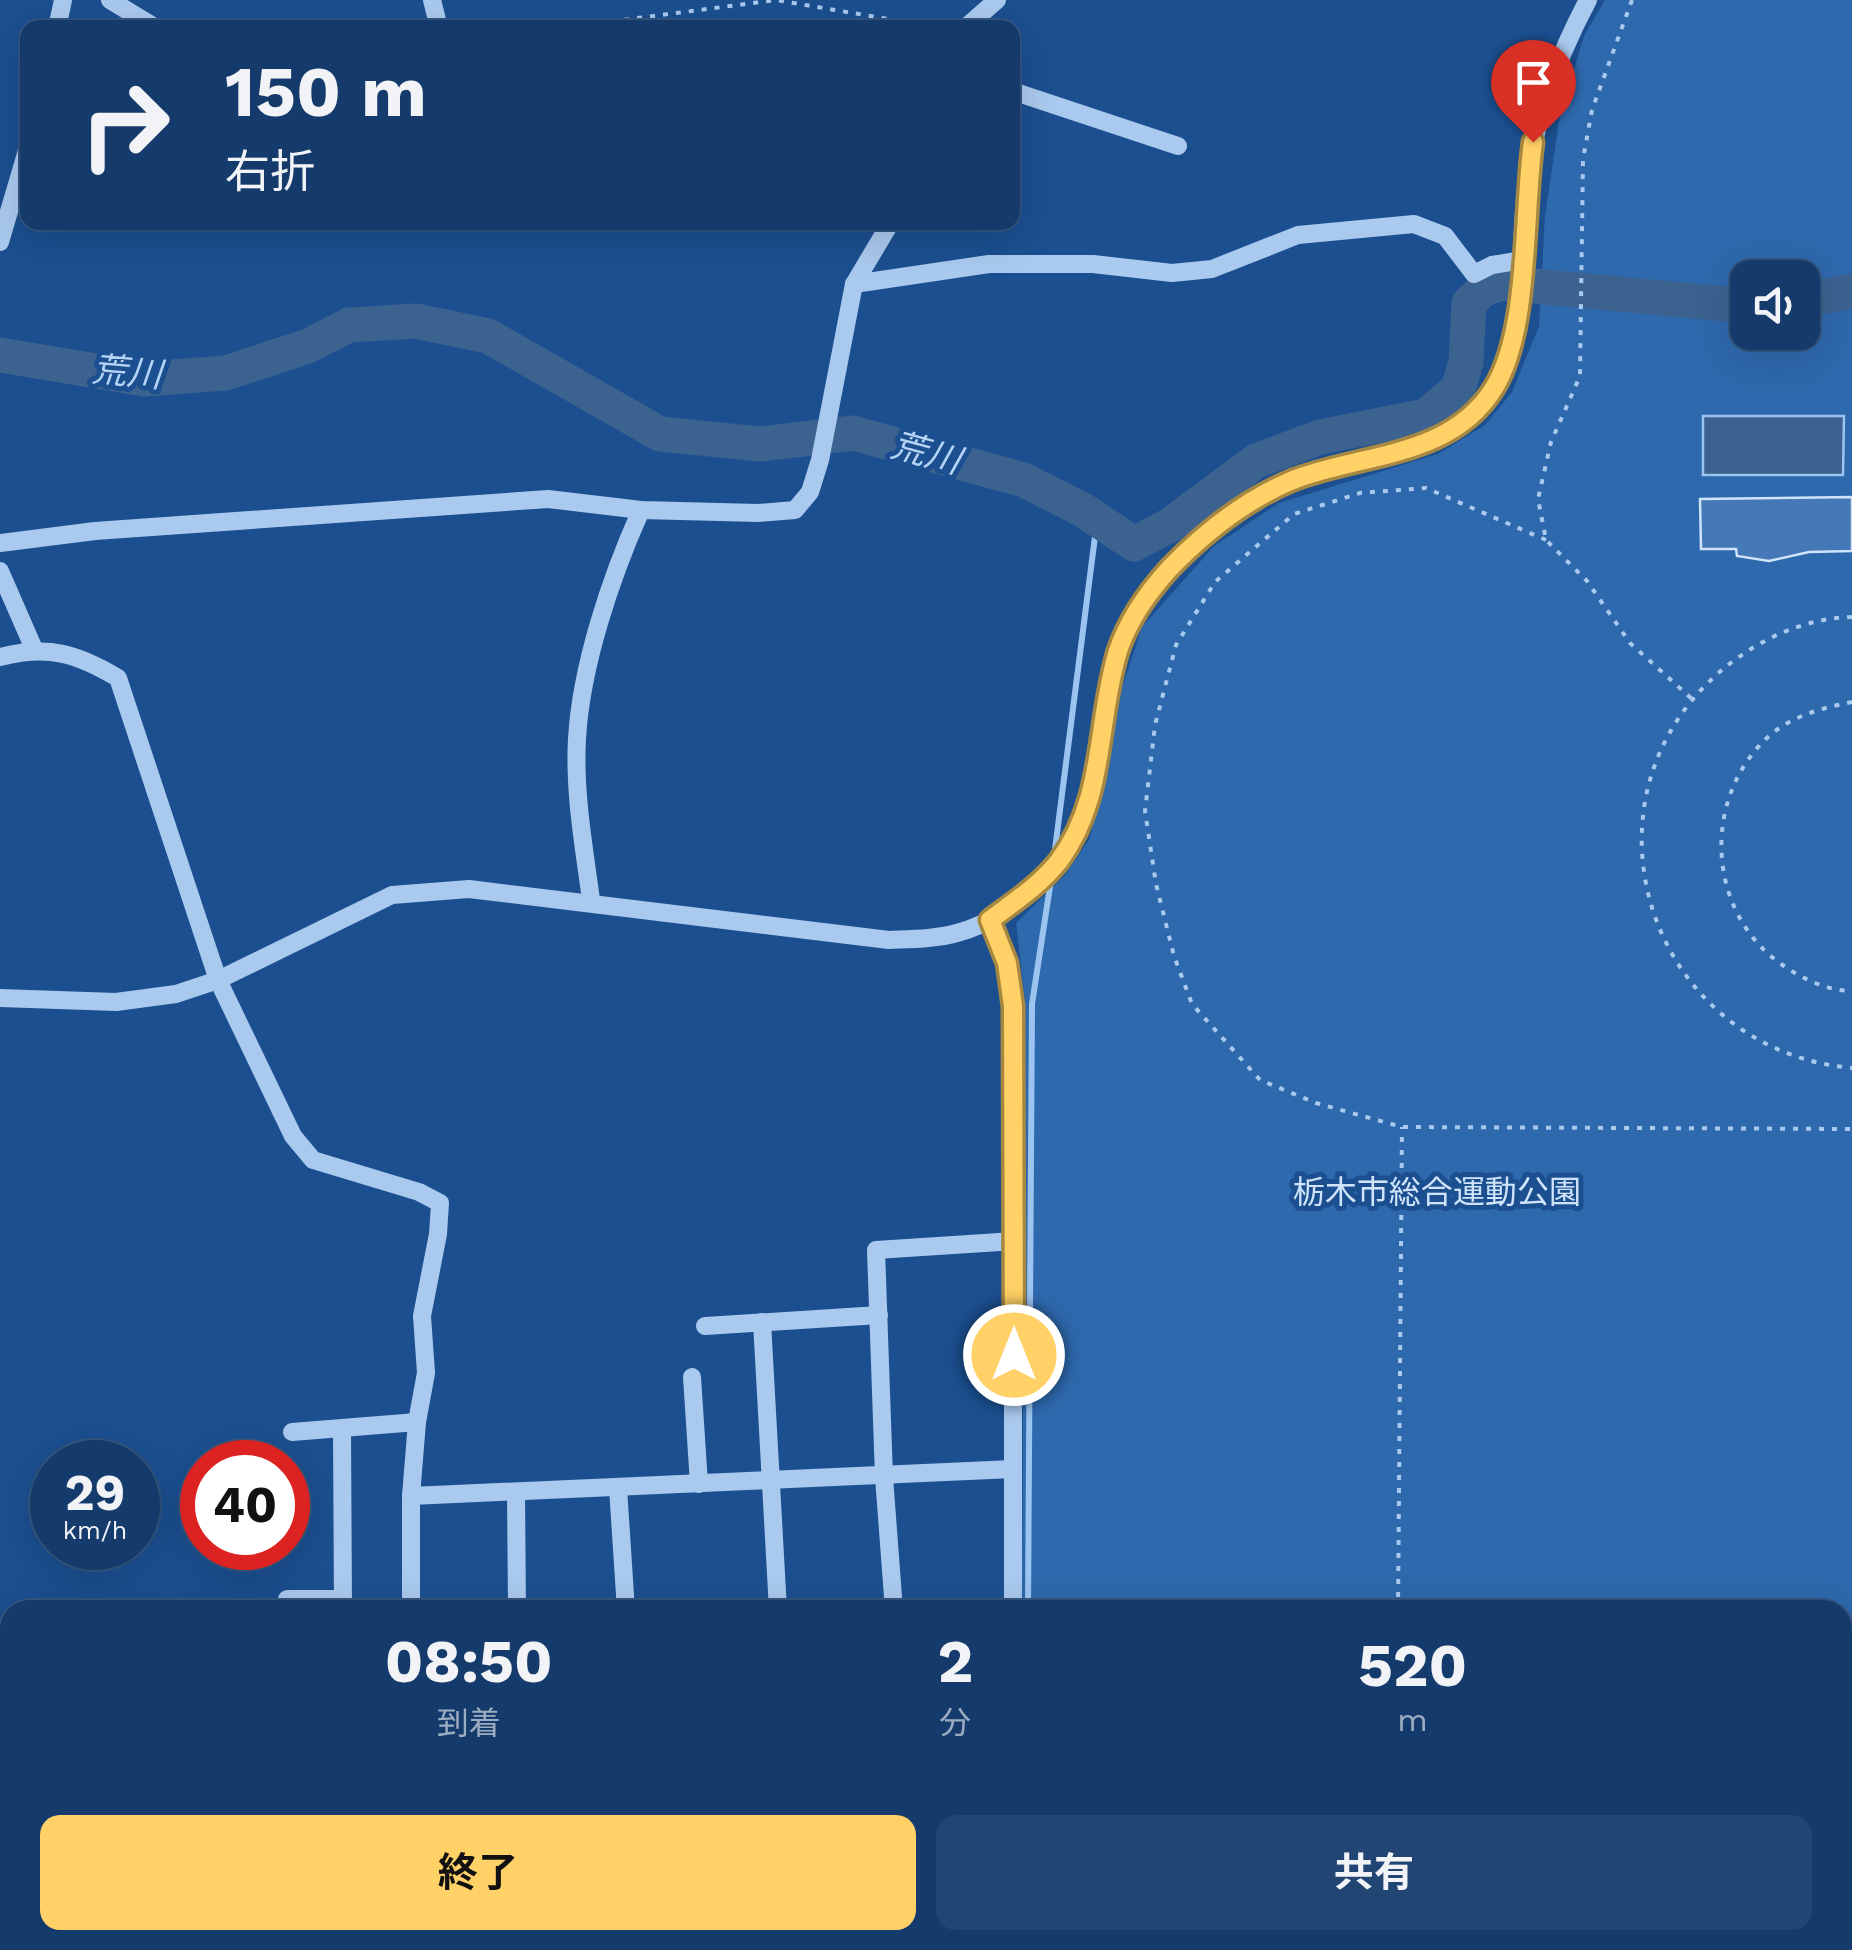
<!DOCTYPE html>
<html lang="ja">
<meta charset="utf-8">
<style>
body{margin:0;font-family:"Work Sans","Noto Sans JP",sans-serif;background:#214673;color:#f1f3f6;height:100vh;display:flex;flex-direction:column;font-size:38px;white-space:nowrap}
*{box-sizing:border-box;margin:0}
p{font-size:32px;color:#9dadc1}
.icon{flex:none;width:55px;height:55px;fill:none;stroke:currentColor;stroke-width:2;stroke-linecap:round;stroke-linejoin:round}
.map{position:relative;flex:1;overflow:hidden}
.drawer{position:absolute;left:0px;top:1600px;width:1852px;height:350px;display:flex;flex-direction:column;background:#143b6b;border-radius:30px 30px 0 0;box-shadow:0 10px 40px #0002,0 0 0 2px #33557e}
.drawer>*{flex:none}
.hud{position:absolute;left:20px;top:20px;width:1000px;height:210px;border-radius:20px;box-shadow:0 10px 40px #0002,0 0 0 2px #33557e;background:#143b6b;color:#f1f3f6;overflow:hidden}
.buttons{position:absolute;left:1730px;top:260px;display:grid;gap:20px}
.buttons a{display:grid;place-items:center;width:90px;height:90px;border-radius:20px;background:#143b6b;box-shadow:0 10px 40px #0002,0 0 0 2px #33557e;font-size:50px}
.speed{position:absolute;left:30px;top:1440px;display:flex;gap:20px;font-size:50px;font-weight:700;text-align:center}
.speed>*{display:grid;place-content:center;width:130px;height:130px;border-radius:50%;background:#143b6b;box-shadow:0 10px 40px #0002,0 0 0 2px #33557e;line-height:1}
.speed small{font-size:25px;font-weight:400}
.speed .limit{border:15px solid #d22;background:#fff;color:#111}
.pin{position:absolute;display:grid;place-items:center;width:85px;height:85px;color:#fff;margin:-102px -42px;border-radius:50% 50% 50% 0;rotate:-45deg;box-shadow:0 0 10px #0007}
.pin .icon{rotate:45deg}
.me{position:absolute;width:110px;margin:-55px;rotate:0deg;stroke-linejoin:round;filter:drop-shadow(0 0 8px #0008)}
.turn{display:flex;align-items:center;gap:35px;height:210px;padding:0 40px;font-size:45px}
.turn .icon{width:130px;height:130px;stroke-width:2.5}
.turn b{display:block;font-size:70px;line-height:85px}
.eta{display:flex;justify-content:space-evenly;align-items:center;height:170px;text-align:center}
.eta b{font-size:60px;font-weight:700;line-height:70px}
.cta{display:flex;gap:20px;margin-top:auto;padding:20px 40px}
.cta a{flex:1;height:115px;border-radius:20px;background:#ffd166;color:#111;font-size:40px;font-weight:700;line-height:115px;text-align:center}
.cta a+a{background:#214673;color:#f1f3f6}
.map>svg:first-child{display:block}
.green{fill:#2e69ad;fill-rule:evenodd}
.water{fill:#3c6290;stroke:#9cc4f0;stroke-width:2.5}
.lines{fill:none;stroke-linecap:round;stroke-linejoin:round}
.stream{stroke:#9cc4f0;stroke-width:6}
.river{stroke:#3c6290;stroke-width:35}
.building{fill:#4478b7;stroke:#cfe3fa;stroke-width:2.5}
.path{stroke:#a9c9ee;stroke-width:4;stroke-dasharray:5 8;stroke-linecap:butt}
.minor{stroke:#a9c9ee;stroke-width:18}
.major{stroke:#f0f6ff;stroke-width:25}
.route-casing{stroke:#a68842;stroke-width:25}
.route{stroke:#ffd166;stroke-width:18}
.labels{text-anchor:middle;stroke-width:10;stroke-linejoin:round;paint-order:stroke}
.park-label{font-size:32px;fill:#cfe3fa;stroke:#1b4f8f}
.water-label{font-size:35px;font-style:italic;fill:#b5d3f5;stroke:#1b4f8f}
</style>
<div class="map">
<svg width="1852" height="1950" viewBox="0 0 1852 1950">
<rect width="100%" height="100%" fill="#1b4f8f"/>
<path class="green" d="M1605,0H1852V1700H1843L1842,1610H1022L1025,1000L1016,923L1065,875L1089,840L1108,770L1122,688L1142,627L1214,546L1279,503L1438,454L1485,425L1512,392L1539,326L1545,215L1559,121L1584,36ZM1748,278H1802V332H1748Z"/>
<polygon class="water" points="1703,416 1844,416 1843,475 1703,475"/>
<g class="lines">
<g class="stream">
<polyline points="1054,857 1097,521"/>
<polyline points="1028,1610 1032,1004 1051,880"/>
<polyline points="1842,1679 1852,1679"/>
</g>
<g class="river">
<polyline points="1802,301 1852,291"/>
<polyline points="0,355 144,379 226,373 308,346 349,325 416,321 488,336 660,434 760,444 853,433 1024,480 1083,510 1134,544 1170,525 1256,461 1320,437 1426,416 1458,389 1466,362 1469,303 1482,290 1501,283 1748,306"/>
</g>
</g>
<polygon class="building" points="1852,497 1852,551 1809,552 1769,561 1737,556 1736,549 1701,549 1700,499"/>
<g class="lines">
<g class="path">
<polyline points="1632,0 1592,110 1583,159 1580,376 1551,442 1538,499 1546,540 1587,581 1630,643 1692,699"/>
<polyline points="495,28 523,22 615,21 776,0 941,28"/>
<polyline points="1546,540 1426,488 1360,493 1294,514 1215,582 1176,645 1155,725 1145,811 1156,884 1174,956 1192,1004 1260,1080 1316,1103 1402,1127 1852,1129"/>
<path d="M1852,617C1809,618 1766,636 1732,662C1565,789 1644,1049 1852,1068"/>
<path d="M1852,702C1822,708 1791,716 1768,737C1701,799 1707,912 1781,964C1801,978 1827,991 1852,991"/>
<polyline points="1398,1610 1402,1127"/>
<polyline points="1842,1852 1852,1851"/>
</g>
<g class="minor">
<polyline points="110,0 156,28"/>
<polyline points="432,0 439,28"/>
<polyline points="57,28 63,0"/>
<polyline points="965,28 997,0"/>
<polyline points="1012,91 1178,146"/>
<polyline points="0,242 28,147"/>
<polyline points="854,284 989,264 1093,264 1172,273 1212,269 1298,235 1414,224 1445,236 1474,274 1492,265 1523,260"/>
<polyline points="0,543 95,531 548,499 641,510 758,513 795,510 810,492 820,460 854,284 891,222"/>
<polyline points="0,571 34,649"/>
<path d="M0,657C48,645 76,653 118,678L218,980L293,1136L313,1160L419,1192L440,1203L438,1234L422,1316L426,1373L417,1422"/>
<path d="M591,900C584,847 574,793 577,739C581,666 611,577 641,510"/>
<polyline points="990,920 1007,963 1013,1006 1013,1610"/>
<path d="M0,998L116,1002L176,994L218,980L392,895L469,889L889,940C912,939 935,939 957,933C1021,916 1082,850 1095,785C1109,718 1106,648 1151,592C1188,545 1236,505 1292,481C1361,452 1456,460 1496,385C1527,329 1519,262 1525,200C1531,129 1555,62 1588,0"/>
<polyline points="762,1322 778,1610"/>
<polyline points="705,1326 879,1315"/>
<polyline points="692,1377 699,1484"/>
<polyline points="342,1429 343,1610"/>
<polyline points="292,1432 417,1422 411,1496 411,1610"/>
<polyline points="618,1488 626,1610"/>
<polyline points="516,1492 517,1610"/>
<polyline points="411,1496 1013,1469"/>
<polyline points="287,1599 343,1599"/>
<polyline points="894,1610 884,1477 876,1250 1015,1241"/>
<polyline points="0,1908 10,1915"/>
<polyline points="413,1950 415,1940"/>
</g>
<g class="major">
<polyline points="1842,1712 1852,1712"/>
<polyline points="0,1777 10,1776"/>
</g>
</g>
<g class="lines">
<defs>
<path id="route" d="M1014,1355L1013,1006L1007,963L990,920C1014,902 1040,885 1059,861C1106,798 1096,723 1118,651C1128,621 1149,591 1170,568C1205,532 1247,499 1293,480C1363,453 1451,458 1494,388C1530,330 1523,213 1533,142"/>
</defs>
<use href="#route" class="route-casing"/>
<use href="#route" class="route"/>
</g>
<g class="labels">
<g class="park-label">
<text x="1437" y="1203">栃木市総合運動公園</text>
</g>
<g class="water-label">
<text transform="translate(127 372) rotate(5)" y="12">荒川</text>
<text transform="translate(926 453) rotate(15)" y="12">荒川</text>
</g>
</g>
</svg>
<div class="buttons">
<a><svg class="icon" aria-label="sound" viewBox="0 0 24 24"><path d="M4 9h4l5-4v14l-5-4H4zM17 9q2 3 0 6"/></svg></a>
</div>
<div class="speed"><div>29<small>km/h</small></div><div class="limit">40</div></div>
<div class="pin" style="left:1533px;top:142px;background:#d93025"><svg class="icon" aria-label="arrive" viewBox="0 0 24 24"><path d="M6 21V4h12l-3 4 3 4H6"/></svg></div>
<svg class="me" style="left:1014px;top:1355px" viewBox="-20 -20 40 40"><circle r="17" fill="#ffd166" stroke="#fff" stroke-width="3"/><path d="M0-11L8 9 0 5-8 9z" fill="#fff"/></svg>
<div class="hud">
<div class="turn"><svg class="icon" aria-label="right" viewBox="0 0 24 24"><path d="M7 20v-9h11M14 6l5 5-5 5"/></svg><div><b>150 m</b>右折</div></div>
</div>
<section class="drawer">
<div class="eta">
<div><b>08:50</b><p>到着</p></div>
<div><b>2</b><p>分</p></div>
<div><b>520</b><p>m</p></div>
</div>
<div class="cta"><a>終了</a><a>共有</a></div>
</section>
</div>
